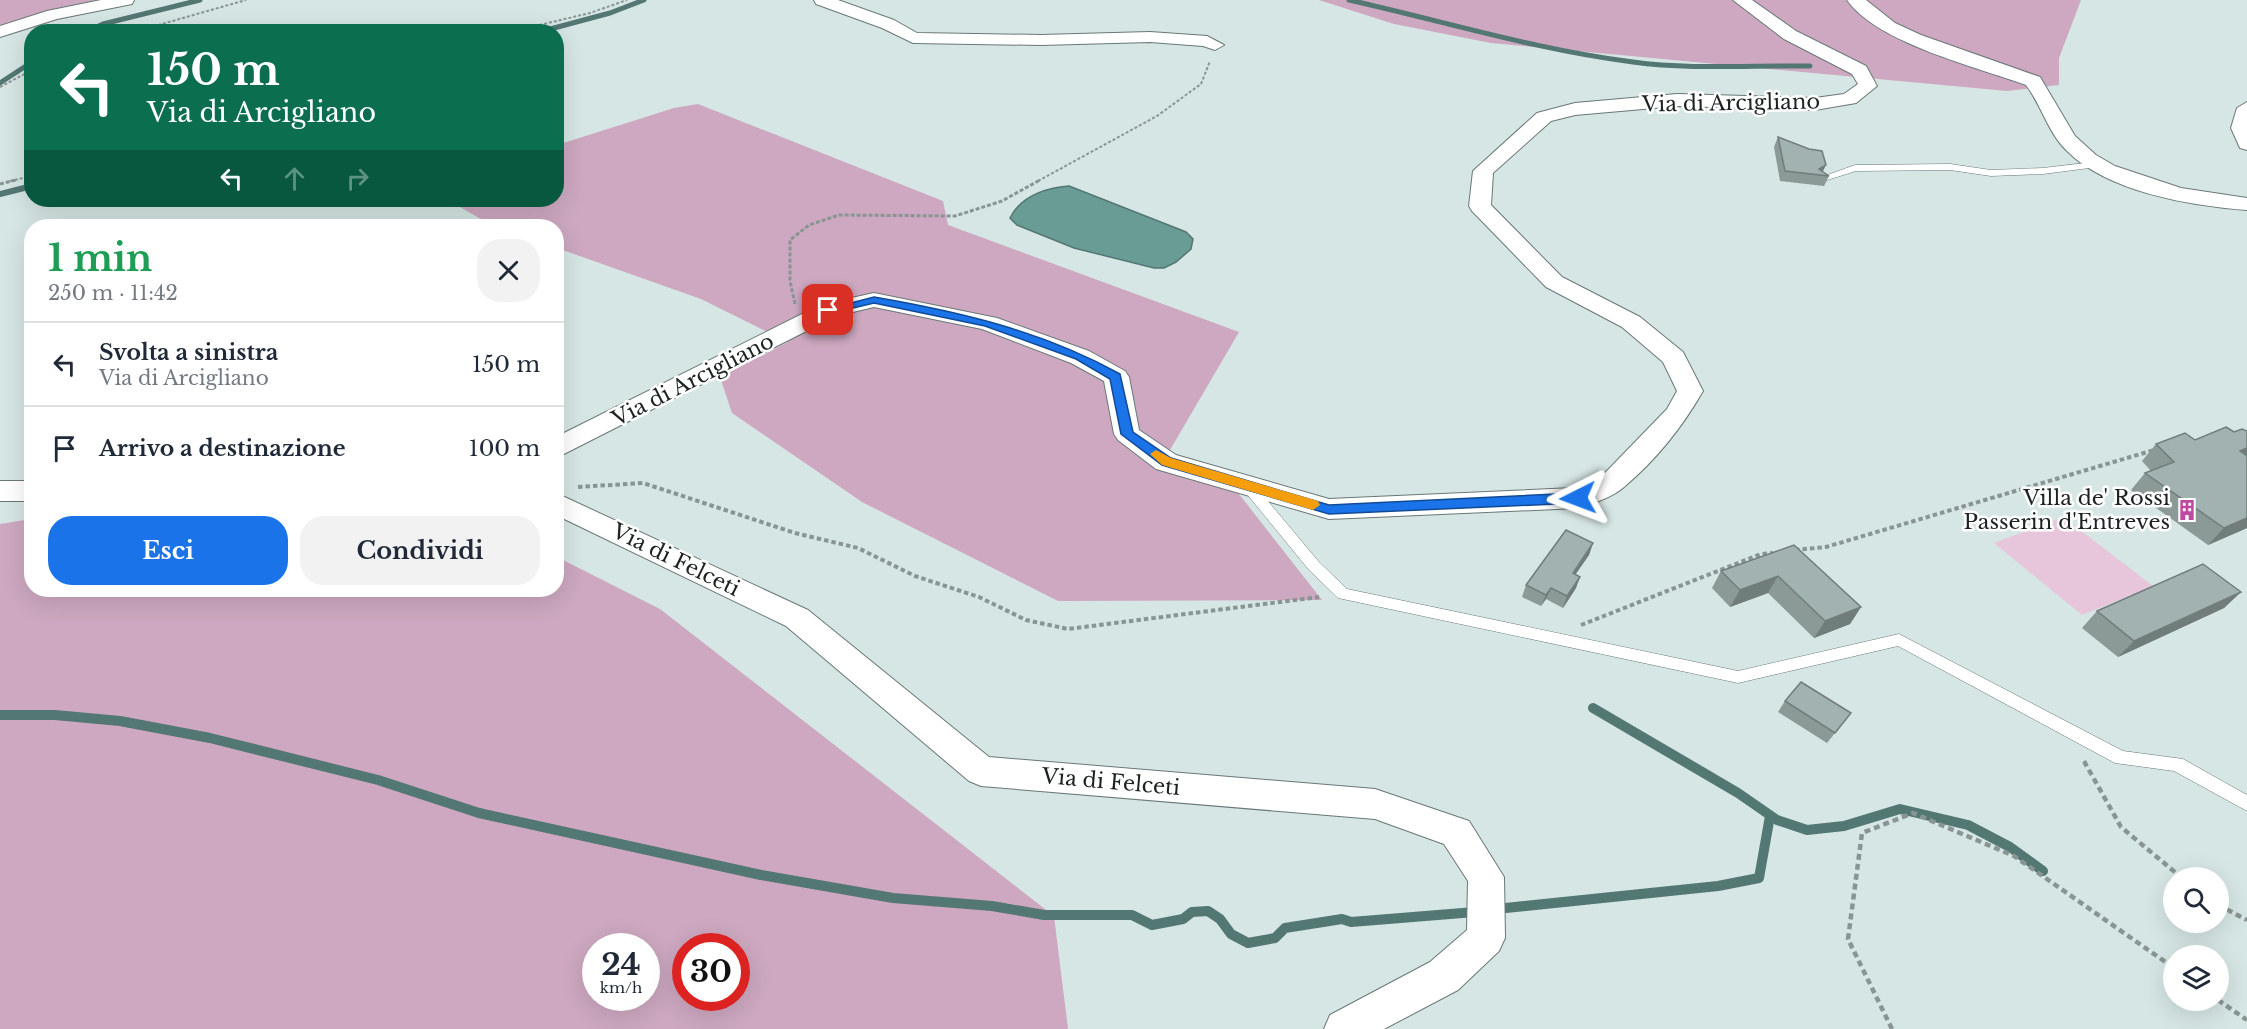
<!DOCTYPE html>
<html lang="it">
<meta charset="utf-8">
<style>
body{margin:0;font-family:"Libre Baskerville",serif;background:#f2f2f3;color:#1f2937;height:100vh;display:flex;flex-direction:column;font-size:22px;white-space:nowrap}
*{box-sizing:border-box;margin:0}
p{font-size:20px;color:#747a83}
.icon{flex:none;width:33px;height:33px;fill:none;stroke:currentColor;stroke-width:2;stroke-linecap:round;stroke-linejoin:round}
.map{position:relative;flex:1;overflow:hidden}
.drawer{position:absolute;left:24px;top:219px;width:540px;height:378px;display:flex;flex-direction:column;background:#fff;border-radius:24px;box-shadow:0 6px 24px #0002}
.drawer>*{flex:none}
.top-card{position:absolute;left:24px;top:24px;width:540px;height:183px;border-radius:24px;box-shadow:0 6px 24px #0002;background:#0b6e4f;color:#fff;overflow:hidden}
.buttons{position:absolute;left:2163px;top:867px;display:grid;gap:12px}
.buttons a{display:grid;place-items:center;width:66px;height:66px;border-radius:50%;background:#fff;box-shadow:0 6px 24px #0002;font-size:30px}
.speed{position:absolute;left:582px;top:933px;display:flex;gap:12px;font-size:30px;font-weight:700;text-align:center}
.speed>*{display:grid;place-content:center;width:78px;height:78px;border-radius:50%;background:#fff;box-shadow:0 6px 24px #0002;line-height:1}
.speed small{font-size:15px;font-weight:400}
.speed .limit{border:9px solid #d22;background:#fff;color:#111}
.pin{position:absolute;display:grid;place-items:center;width:51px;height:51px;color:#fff;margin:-26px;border-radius:12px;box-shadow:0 3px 9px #0006}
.me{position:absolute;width:66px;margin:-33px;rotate:267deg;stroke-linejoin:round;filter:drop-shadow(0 0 4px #0008)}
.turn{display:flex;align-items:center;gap:21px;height:126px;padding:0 24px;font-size:27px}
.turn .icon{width:78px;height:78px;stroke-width:2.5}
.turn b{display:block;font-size:42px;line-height:51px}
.lanes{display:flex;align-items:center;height:57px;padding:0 24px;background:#0003;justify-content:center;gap:30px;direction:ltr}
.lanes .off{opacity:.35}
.round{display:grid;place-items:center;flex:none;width:63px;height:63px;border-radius:24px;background:#f2f2f3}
.head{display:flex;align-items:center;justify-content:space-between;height:102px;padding:0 24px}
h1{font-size:36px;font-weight:700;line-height:45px;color:#1e9e55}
.action{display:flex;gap:12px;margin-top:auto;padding:12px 24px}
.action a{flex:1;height:69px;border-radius:24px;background:#1a73e8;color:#fff;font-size:24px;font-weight:700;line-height:69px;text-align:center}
.action a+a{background:#f2f2f3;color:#1f2937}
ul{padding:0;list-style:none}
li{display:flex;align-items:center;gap:18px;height:84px;padding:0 24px;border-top:2px solid #e0e1e3}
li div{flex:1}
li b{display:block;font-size:22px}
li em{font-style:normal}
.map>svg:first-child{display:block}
.green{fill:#e7c6db}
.forest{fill:#cda8c0;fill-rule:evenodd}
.water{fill:#6a9c96;stroke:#537773;stroke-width:1.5}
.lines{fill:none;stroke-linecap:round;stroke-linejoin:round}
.stream-far2{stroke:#537773;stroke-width:5}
.stream-far1{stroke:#537773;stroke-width:6}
.stream{stroke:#537773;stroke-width:10}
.lane-casing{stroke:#697876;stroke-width:1}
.street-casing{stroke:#697876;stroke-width:2}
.path-far3{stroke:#899593;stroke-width:2;stroke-dasharray:3 2;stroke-linecap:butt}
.path-far2{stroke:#899593;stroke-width:3;stroke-dasharray:4 2;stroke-linecap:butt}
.path-far1{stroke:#899593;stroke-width:4;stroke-dasharray:4.5 3;stroke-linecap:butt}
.path{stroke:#899593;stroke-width:4.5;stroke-dasharray:6 4;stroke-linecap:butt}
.lane{fill:#fff;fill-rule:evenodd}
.street{fill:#fff;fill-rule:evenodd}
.wall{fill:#8b9997}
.shaded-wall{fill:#717d7b}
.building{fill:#a2b2b0;stroke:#717d7b;stroke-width:1.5}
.route{fill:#1a73e8;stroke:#114b97;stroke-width:1.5}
.slow{fill:#f59e0b}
.labels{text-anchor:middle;stroke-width:5;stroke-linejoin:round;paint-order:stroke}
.street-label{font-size:21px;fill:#1c2221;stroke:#fff}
.poi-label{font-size:21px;fill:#1c2221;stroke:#fff;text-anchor:end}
</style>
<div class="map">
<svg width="2247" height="1029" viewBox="0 0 2247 1029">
<rect width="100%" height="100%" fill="#d6e6e4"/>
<polygon class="green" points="2063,517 2153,586 2082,615 1994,543"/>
<g class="forest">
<polygon points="0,0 104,0 0,27"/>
<polygon points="1319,0 2081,0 2059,58 2059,85 2007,91 1491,43 1394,24"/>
<polygon points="698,104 943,201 948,225 1239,332 1160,467 1235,489 1322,600 1058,601 862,502 732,413 720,377 788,342 701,299 557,248 556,226 500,226 479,218 448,200 556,200 557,145 674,108"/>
<path d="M31,519L32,590H556L557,557L660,609L1054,916L1068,1029H0V524ZM596,946H646V998H596ZM686,946H736V998H686Z"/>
</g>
<path class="water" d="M1069,186L1186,232L1193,239L1191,249L1176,262L1164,268H1154L1074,248L1017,225L1010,218C1021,196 1046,188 1069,186Z"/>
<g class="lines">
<g class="stream-far2">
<path d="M1349,0C1443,21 1537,50 1633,62C1692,70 1751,65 1810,66"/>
<polyline points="86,32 103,24 200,0"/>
<polyline points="539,32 610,13 644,0"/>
<polyline points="0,83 32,62"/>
</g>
<polyline class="stream-far1" points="0,194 32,186"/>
<g class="stream">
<polyline points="1593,708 1738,793 1777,820 1807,830 1844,826 1900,809 1968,825 2010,847 2043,871"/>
<polyline points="0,715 55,715 120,721 210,738 378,780 479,813 761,875 893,898 992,906 1044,915 1132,915 1152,925 1183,919 1192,912 1208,911 1220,919 1231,934 1248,943 1275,938 1285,928 1342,919 1351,922 1475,912"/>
<polyline points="1496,909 1718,886 1759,878 1770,816"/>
</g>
<defs>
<g id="lane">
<polygon points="2094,162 2097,163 2097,167 2043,174 1991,176 1950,170 1856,171 1821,182 1816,179 1855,165 1950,164 1991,170 2043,168"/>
<polygon points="1247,480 1252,482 1319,562 1347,589 1738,671 1899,634 2123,751 2183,759 2247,795 2247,811 2174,771 2115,763 1898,646 1738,683 1338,598 1309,570 1242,488 1240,485"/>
</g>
<g id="street">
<polygon points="101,0 134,0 132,4 57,19 0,37 0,26 47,11"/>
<polygon points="814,0 838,0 894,20 917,33 1041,35 1150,32 1207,36 1224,45 1215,50 1203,46 1150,42 1041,45 913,43 882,28 816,4"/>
<path d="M1733,0H1752L1796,31L1866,66L1877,86L1856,103L1815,110L1677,106L1575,115L1551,121L1493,173L1491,205L1562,277L1640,317L1683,352L1703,391C1683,426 1655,461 1624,487C1613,497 1592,504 1578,508L1329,519L1156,469L1118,440L1114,434L1104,381L1071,363L982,329L874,307L836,316L556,458V437L820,305L874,293L997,318L1089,351L1125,371L1129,377L1139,430L1176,455L1329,499L1574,488L1603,475L1667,409L1677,391L1663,362L1622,327L1546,287L1472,211L1469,206L1473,171L1537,113L1575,103L1677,94L1815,98L1844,94L1858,84L1852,74L1784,39Z"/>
<path d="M1847,0H1866L1895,23L1921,35L2040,77L2075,136L2096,155L2115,166L2181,188L2247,198V210C2191,206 2108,192 2067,151C2048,133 2042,106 2026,85C1977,67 1877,43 1847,0Z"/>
<polygon points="2247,102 2247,150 2240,148 2231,128 2237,108"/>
<rect x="0" y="481" width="32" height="20"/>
<polygon points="556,493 808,610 989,757 1375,789 1469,821 1504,877 1505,938 1499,951 1458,990 1384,1029 1324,1029 1330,1015 1430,962 1467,930 1468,881 1444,844 1375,819 981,786 969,781 786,626 556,515"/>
</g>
</defs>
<use href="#lane" class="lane-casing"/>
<use href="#street" class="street-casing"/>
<g class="path-far3">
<polyline points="134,32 246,0"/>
<polyline points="510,32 590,13 627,0"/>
<polyline points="0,87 32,70"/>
<polyline points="10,181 32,176"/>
<polyline points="1038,181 1157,116 1201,84 1210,61"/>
</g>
<g class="path-far2">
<polyline points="0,184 16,180"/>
<polyline points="795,304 790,281 790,240 809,225 839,215 955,216 1002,201 1040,180"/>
</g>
<g class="path-far1">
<polyline points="578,487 643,483 795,533 858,548 915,576 979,597 1026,620 1068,629 1319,597"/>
<polyline points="1795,550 1826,547 2154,450"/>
<polyline points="1581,625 1761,554 1773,553"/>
</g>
<g class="path">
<polyline points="2087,762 2085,763 2121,827 2182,878"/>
<polyline points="2218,905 2247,920"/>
<polyline points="2218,1000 2247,1020"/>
<polyline points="1892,1029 1848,939 1862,833 1913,813 2014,856 2174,968"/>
</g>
<use href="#lane" class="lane"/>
<use href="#street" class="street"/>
</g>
<g class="wall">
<polygon points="1778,137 1809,149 1822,172 1829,176 1824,186 1780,181 1774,147"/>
<polygon points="2247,431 2247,528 2208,545 2131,490 2145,473 2151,471 2142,461 2156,444 2195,440 2234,432"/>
<polygon points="1593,543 1589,555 1575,575 1576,588 1563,608 1546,599 1541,606 1522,597 1526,585"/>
<polygon points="1794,545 1861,607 1850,624 1814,638 1768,593 1730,607 1712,588 1721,571"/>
<polygon points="2241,592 2224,608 2118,657 2082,628 2097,611"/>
<polygon points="1785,701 1851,713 1827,743 1778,712"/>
</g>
<g class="shaded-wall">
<polygon points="1826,165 1821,175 1819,169"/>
<polygon points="2247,448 2247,458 2240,451"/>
<polygon points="2247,518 2247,528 2208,545 2224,528"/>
<polygon points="1593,543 1589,555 1568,585 1573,573"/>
<polygon points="1778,576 1768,593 1730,607 1740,590"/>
<polygon points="1580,577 1576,588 1563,608 1567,596"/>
<polygon points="1551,588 1546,599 1541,606 1546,595"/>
<polygon points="2241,592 2224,608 2118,657 2134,641"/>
<polygon points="1861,607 1850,624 1814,638 1825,621"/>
</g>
<g class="building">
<polygon points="1778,137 1809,149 1822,151 1826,165 1819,169 1829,176 1785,171"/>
<polygon points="2226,427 2234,432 2242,429 2247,431 2247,448 2240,451 2247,456 2247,518 2224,528 2145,473 2174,462 2156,444 2185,433 2195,440"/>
<polygon points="1566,530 1593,543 1573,573 1580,577 1567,596 1551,588 1546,595 1526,585"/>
<polygon points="1794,545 1861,607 1825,621 1778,576 1740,590 1721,571"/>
<polygon points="2203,564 2241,592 2134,641 2097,611"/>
<polygon points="1801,682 1851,713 1835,733 1785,701"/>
</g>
<path class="route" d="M874,297C961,312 1042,331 1120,374L1133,432L1171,458L1329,505L1578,493L1585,498L1578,503L1329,514L1162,465L1121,434L1110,379L1076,359L985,326L874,303L828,314L823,310Z"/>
<polygon class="slow" points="1156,450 1171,458 1318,501 1320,505 1313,510 1162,465 1150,454"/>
<defs>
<symbol id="building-bare" viewBox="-9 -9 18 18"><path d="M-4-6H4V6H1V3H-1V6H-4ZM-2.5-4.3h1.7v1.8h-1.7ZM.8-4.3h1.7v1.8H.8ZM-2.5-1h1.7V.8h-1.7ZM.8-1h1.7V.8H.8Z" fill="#bf49a0" stroke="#fff" stroke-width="2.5" paint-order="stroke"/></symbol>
</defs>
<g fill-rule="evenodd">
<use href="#building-bare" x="2172" y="495" width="30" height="30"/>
</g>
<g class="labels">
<g class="street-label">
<text transform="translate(1731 103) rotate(-1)" y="7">Via di Arcigliano</text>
<text transform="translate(693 380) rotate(-27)" y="7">Via di Arcigliano</text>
<text transform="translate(676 560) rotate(26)" y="7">Via di Felceti</text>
<text transform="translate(1111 782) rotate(5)" y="7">Via di Felceti</text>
</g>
<g class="poi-label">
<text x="2170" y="505">Villa de' Rossi<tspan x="2170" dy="24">Passerin d'Entreves</tspan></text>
</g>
</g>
</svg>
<div class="buttons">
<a><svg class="icon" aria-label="search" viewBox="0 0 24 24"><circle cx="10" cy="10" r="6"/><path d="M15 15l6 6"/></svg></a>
<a><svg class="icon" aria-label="layers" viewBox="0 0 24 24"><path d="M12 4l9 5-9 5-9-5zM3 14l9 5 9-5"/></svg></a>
</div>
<div class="speed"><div>24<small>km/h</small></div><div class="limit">30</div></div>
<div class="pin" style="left:828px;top:310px;background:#d93025"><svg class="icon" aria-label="arrive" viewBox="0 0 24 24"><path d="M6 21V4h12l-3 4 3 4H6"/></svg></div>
<svg class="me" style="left:1578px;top:498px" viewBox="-20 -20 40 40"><path d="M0-17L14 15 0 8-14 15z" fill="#1a73e8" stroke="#fff" stroke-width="4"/></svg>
<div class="top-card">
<div class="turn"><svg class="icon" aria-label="left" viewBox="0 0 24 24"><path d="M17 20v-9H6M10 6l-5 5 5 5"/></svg><div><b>150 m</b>Via di Arcigliano</div></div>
<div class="lanes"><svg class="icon" aria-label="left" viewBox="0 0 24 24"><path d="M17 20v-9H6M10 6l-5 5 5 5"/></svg><svg class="icon off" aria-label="ahead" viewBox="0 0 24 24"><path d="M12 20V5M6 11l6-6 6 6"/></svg><svg class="icon off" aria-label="right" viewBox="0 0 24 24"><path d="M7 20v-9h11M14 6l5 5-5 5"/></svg></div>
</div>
<section class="drawer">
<div class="head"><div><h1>1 min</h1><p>250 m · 11:42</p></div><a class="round"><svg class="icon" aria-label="close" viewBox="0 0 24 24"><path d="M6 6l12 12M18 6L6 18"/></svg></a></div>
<ul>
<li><svg class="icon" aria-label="left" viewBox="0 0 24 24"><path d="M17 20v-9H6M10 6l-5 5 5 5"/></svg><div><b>Svolta a sinistra</b><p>Via di Arcigliano</p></div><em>150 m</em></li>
<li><svg class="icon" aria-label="arrive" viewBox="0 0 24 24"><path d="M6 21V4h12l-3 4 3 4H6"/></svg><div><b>Arrivo a destinazione</b></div><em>100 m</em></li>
</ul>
<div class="action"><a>Esci</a><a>Condividi</a></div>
</section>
</div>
